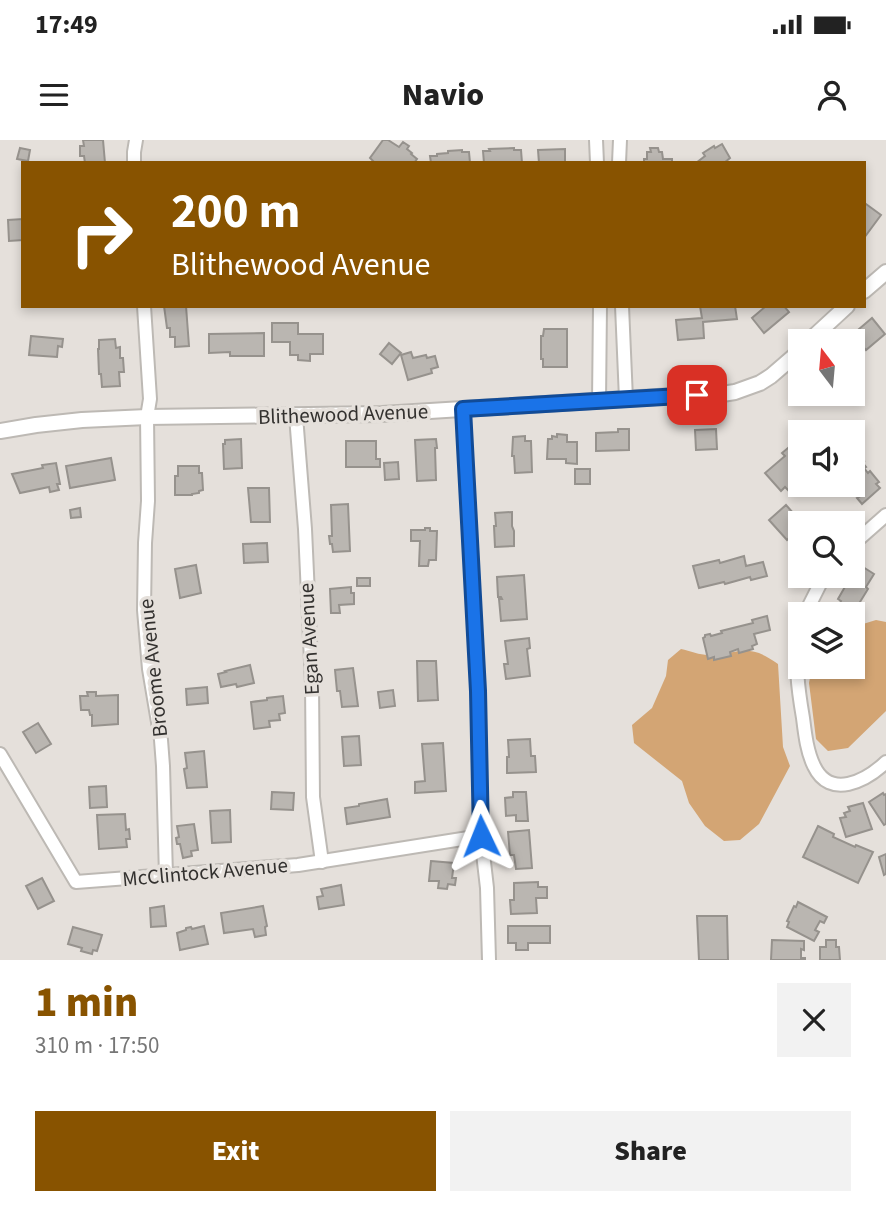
<!DOCTYPE html>
<meta charset="utf-8">
<style>
body{margin:0;font-family:"Source Sans 3",sans-serif;background:#f2f2f2;color:#222;height:100vh;display:flex;flex-direction:column;font-size:26px;white-space:nowrap}
*{box-sizing:border-box;margin:0}
p{font-size:23px;color:#767676}
.icon{flex:none;width:38px;height:38px;fill:none;stroke:currentColor;stroke-width:2;stroke-linecap:round;stroke-linejoin:round}
.map{position:relative;height:820px;overflow:hidden}
.details{display:flex;flex-direction:column;background:#fff;flex:1}
.details>*{flex:none}
.hud{position:absolute;left:21px;top:21px;width:845px;height:147px;border-radius:0px;box-shadow:0 4px 10px #0003;background:#885300;color:#fff;overflow:hidden}
.needle{width:46px;rotate:344deg}
.buttons{position:absolute;left:788px;top:189px;display:grid;gap:14px}
.buttons a{display:grid;place-items:center;width:77px;height:77px;border-radius:0px;background:#fff;box-shadow:0 4px 10px #0003;font-size:35px}
.pin{position:absolute;display:grid;place-items:center;width:60px;height:60px;color:#fff;margin:-30px;border-radius:14px;box-shadow:0 4px 10px #0006}
.me{position:absolute;width:77px;margin:-38px;rotate:358deg;stroke-linejoin:round;filter:drop-shadow(0 0 5px #0008)}
.turn{display:flex;align-items:center;gap:24px;height:147px;padding:0 35px;font-size:32px}
.turn .icon{width:91px;height:91px;stroke-width:2.5}
.turn b{display:block;font-size:49px;line-height:60px}
.round{display:grid;place-items:center;flex:none;width:74px;height:74px;border-radius:0px;background:#f2f2f2}
.overview{display:flex;align-items:center;justify-content:space-between;height:119px;padding:0 35px}
h1{font-size:42px;font-weight:800;line-height:52px;color:#885300}
.cta{display:flex;gap:14px;margin-top:auto;padding:14px 35px}
.cta a{flex:1;height:80px;border-radius:0px;background:#885300;color:#fff;font-size:28px;font-weight:800;line-height:80px;text-align:center}
.cta a+a{background:#f2f2f2;color:#222}
.status{display:flex;justify-content:space-between;align-items:center;height:49px;padding:0 35px;background:#fff;direction:ltr}
.status svg{height:19px;fill:currentColor}
header{display:flex;justify-content:space-between;align-items:center;height:91px;padding:0 35px;background:#fff;font-size:32px;font-weight:800}
.map>svg:first-child{display:block}
.green{fill:#d3a574}
.building{fill:#bab6b1;stroke:#96928d;stroke-width:2}
.lines{fill:none;stroke-linecap:round;stroke-linejoin:round}
.minor-casing{stroke:#bdb9b4;stroke-width:16}
.tertiary-casing{stroke:#bdb9b4;stroke-width:18}
.minor{stroke:#fff;stroke-width:12}
.tertiary{stroke:#fff;stroke-width:14}
.route-casing{stroke:#114b97;stroke-width:18}
.route{stroke:#1a73e8;stroke-width:12}
.labels{text-anchor:middle;stroke-width:7;stroke-linejoin:round;paint-order:stroke}
.street-label{font-size:21px;fill:#33312f;stroke:#e5e0db}
</style>
<div class="status"><b>17:49</b><svg viewBox="0 0 49 12"><path d="M0 12V9h3v3zM5 12V6h3v6zM10 12V3h3v9zM15 12V0h3v12zM26 1h20v11H26zM47 4h2v5h-2z"/></svg></div>
<header><svg class="icon" aria-label="menu" viewBox="0 0 24 24"><path d="M4 6h16M4 12h16M4 18h16"/></svg>Navio<svg class="icon" aria-label="person" viewBox="0 0 24 24"><circle cx="12" cy="8" r="4"/><path d="M4 21q1-7 8-7t8 7"/></svg></header>
<div class="map">
<svg width="886" height="820" viewBox="0 0 886 820">
<rect width="100%" height="100%" fill="#e5e0db"/>
<g class="green">
<polygon points="876,480 886,482 886,571 848,608 828,611 816,599 809,543 812,527 852,527 852,496 863,484"/>
<path d="M681,509C690,511 700,515 708,515C740,514 748,502 778,524L783,607L790,626L759,684L740,700L724,701L705,686L689,663L682,641L634,603L632,585L652,568L666,536L668,520Z"/>
</g>
<g class="building">
<polygon points="83,0 103,0 105,23 85,23 84,16 80,16 80,6 84,6"/>
<polygon points="383,0 388,0 399,7 403,2 409,6 407,9 412,13 411,14 417,19 414,23 375,23 370,18"/>
<polygon points="722,4 730,18 724,23 696,23 705,16 703,13 714,6 715,8"/>
<polygon points="20,8 30,10 28,21 17,19"/>
<polygon points="514,8 514,10 521,10 522,23 484,23 483,11 490,11 489,9"/>
<polygon points="650,8 658,8 659,12 662,12 663,19 672,19 672,23 644,23 644,19 647,19 647,12 651,12"/>
<polygon points="565,9 565,23 539,23 538,10"/>
<polygon points="462,10 462,12 469,12 470,23 431,23 430,16 437,16 437,14 448,13 448,11"/>
<polygon points="866,64 881,75 864,98 864,66"/>
<polygon points="23,79 23,100 9,101 8,80"/>
<polygon points="164,166 186,166 189,206 175,207 175,197 170,197 170,188 167,188"/>
<polygon points="700,166 735,166 737,179 703,182 704,198 678,200 676,180 702,178"/>
<polygon points="766,166 784,166 789,172 764,193 752,178"/>
<polygon points="872,178 885,194 866,210 852,195"/>
<polygon points="272,183 298,183 298,194 323,194 323,214 310,214 310,221 298,220 298,215 290,215 290,202 272,202"/>
<polygon points="544,189 567,189 567,227 543,227 543,219 541,219 541,196 543,196"/>
<polygon points="264,193 264,216 230,216 230,212 209,213 209,194"/>
<polygon points="31,196 63,199 62,207 58,206 57,217 29,215"/>
<polygon points="115,199 116,208 120,207 120,218 123,218 124,232 119,232 120,246 102,247 101,234 99,234 98,209 99,209 99,200"/>
<polygon points="389,203 401,213 392,224 380,214"/>
<polygon points="411,212 413,218 426,215 427,218 435,216 438,227 431,229 432,233 408,240 401,215"/>
<polygon points="618,289 629,289 629,310 596,311 596,293 618,292"/>
<polygon points="716,289 717,309 696,310 695,290"/>
<polygon points="557,294 567,295 567,302 577,302 577,324 566,323 566,319 547,319 548,299 552,299 552,296 557,297"/>
<polygon points="525,296 525,301 531,301 532,332 515,333 514,316 512,316 513,297"/>
<polygon points="800,298 800,331 796,334 800,339 788,350 785,347 781,351 765,333 785,316 782,313"/>
<polygon points="241,299 242,328 224,329 223,304 225,304 225,300"/>
<polygon points="436,299 437,308 435,308 436,340 417,341 415,300"/>
<polygon points="346,301 376,301 376,319 380,319 380,327 346,327"/>
<polygon points="854,310 864,321 862,322 866,327 864,328 868,333 870,331 879,342 876,344 880,348 862,364 857,358 859,357 851,348 850,350 846,346 852,345 852,311"/>
<polygon points="111,318 115,340 70,348 66,326"/>
<polygon points="398,322 399,339 385,340 384,323"/>
<polygon points="56,323 60,344 57,344 59,350 50,352 49,347 20,353 12,334 43,328 42,325"/>
<polygon points="178,326 199,326 199,333 202,333 203,350 199,351 199,353 192,354 192,355 175,355 175,336 178,336"/>
<rect x="575" y="329" width="15" height="15"/>
<polygon points="248,348 269,348 270,382 251,382"/>
<polygon points="348,364 350,411 333,412 332,404 330,404 329,396 332,396 331,365"/>
<polygon points="786,365 802,383 800,383 800,411 789,398 787,400 769,380"/>
<polygon points="80,368 81,377 71,378 70,370"/>
<polygon points="512,372 512,386 514,391 514,406 495,407 494,386 496,386 495,373"/>
<polygon points="425,388 430,388 430,391 437,391 436,420 429,420 428,426 419,426 420,401 411,401 411,390 425,390"/>
<polygon points="267,403 268,422 244,423 243,404"/>
<polygon points="744,416 746,426 763,422 767,436 751,440 750,437 725,444 724,442 699,448 693,426 719,420 720,423"/>
<polygon points="196,425 201,453 180,458 175,429"/>
<polygon points="863,427 874,434 866,447 868,449 852,475 855,477 852,481 852,474 836,474 839,469 837,468 841,461 838,459 846,445 848,446 852,439 855,441"/>
<polygon points="524,435 527,479 501,481 499,459 502,459 501,457 498,457 497,437"/>
<rect x="357" y="438" width="13" height="8"/>
<polygon points="351,447 351,453 354,453 354,464 339,465 340,473 331,473 330,449"/>
<polygon points="767,476 770,490 754,494 757,504 752,506 753,509 739,513 738,509 730,512 731,516 714,520 714,517 708,519 703,498 705,497 705,495 710,494 711,496 722,493 721,491 753,483 752,480"/>
<polygon points="529,498 530,508 527,509 530,536 506,539 504,524 508,524 505,501"/>
<polygon points="417,521 436,521 438,560 418,561"/>
<polygon points="250,525 254,543 237,547 236,544 221,547 218,534 226,532 225,531"/>
<polygon points="353,528 358,566 342,567 340,551 337,551 335,530"/>
<polygon points="207,547 208,563 187,565 186,549"/>
<polygon points="393,550 395,566 380,568 378,552"/>
<polygon points="87,552 96,552 96,556 118,555 118,584 92,586 92,575 90,575 89,570 81,570 80,556 88,556"/>
<polygon points="283,556 285,573 279,574 280,580 269,581 270,587 254,589 251,562 267,560 267,558"/>
<polygon points="38,583 51,604 36,613 23,592"/>
<polygon points="359,596 361,625 344,626 342,597"/>
<polygon points="530,599 531,616 535,616 536,632 507,633 507,617 509,617 508,600"/>
<polygon points="443,603 446,651 415,653 415,642 425,641 422,604"/>
<polygon points="204,611 207,647 187,648 184,629 187,628 185,613"/>
<polygon points="106,646 107,667 90,668 89,647"/>
<polygon points="272,652 294,653 293,670 271,669"/>
<polygon points="513,652 526,652 528,681 516,681 516,675 506,676 505,658 513,657"/>
<polygon points="883,653 884,655 886,654 886,684 884,685 869,662"/>
<polygon points="387,659 390,677 347,684 345,668 359,666 359,664"/>
<polygon points="863,663 872,689 846,697 840,678 846,677 844,673 850,671 848,667"/>
<polygon points="230,670 231,702 212,703 210,671"/>
<polygon points="125,674 126,690 129,689 130,699 126,699 127,707 99,709 97,675"/>
<polygon points="194,684 198,710 191,711 192,716 183,718 180,704 177,704 176,698 179,697 177,686"/>
<polygon points="818,686 834,694 833,697 855,707 856,705 873,712 858,743 803,717"/>
<polygon points="529,690 532,728 516,729 514,715 510,715 508,692"/>
<polygon points="886,714 886,734 884,735 879,717"/>
<polygon points="431,721 454,723 452,738 456,738 455,745 448,744 447,749 438,748 439,741 429,741"/>
<polygon points="42,738 54,761 38,769 26,746"/>
<polygon points="538,742 538,747 547,747 547,758 536,758 537,773 511,774 510,760 514,760 514,743"/>
<polygon points="341,745 344,765 319,769 317,757 323,756 321,749"/>
<polygon points="798,762 827,777 824,783 820,781 815,790 819,792 814,801 787,787 789,782 787,781 794,766 796,767"/>
<polygon points="164,766 166,786 151,787 150,768"/>
<polygon points="263,766 267,786 265,787 266,795 255,797 253,789 224,793 221,773"/>
<polygon points="697,776 727,776 728,820 699,820"/>
<polygon points="204,786 208,804 180,810 177,793 186,790 186,788 191,787 192,789"/>
<polygon points="508,786 550,786 550,803 528,803 528,810 516,810 516,803 508,803"/>
<polygon points="73,787 102,795 97,811 93,810 92,814 81,811 82,808 68,804"/>
<polygon points="772,800 804,801 804,810 801,809 801,818 805,818 805,820 771,820"/>
<polygon points="826,800 836,800 836,807 839,807 840,820 820,820 820,807 826,807"/>
</g>
<g class="lines">
<defs>
<g id="minor">
<polyline points="596,0 597,23"/>
<polyline points="134,23 134,12 136,0"/>
<polyline points="619,23 620,0"/>
<polyline points="144,166 150,259 147,277 148,361 145,403 144,470 149,529 161,600 163,626 166,736"/>
<polyline points="622,166 626,259"/>
<polyline points="599,261 600,166"/>
<polyline points="463,269 478,551 481,696 487,748 489,820"/>
<polyline points="296,276 305,389 312,544 313,657 322,722"/>
<polyline points="852,405 886,375"/>
<polyline points="805,474 824,436"/>
<path d="M800,491C794,520 798,549 803,578C805,594 807,612 814,626C830,660 866,641 886,622"/>
<polyline points="0,614 76,742 298,725 481,696"/>
</g>
<g id="tertiary">
<polyline points="864,151 886,132"/>
<polyline points="809,201 847,166"/>
<polyline points="0,291 36,285 82,280 147,277 382,274 673,256 722,254 735,252 760,243 771,236 800,211"/>
</g>
</defs>
<use href="#minor" class="minor-casing"/>
<use href="#tertiary" class="tertiary-casing"/>
<use href="#minor" class="minor"/>
<use href="#tertiary" class="tertiary"/>
</g>
<g class="lines">
<defs>
<polyline id="route" points="481,696 478,551 463,269 697,255"/>
</defs>
<use href="#route" class="route-casing"/>
<use href="#route" class="route"/>
</g>
<g class="labels">
<g class="street-label">
<text transform="translate(343 274) rotate(-2)" y="7">Blithewood Avenue</text>
<text transform="translate(309 499) rotate(-93)" y="7">Egan Avenue</text>
<text transform="translate(153 528) rotate(-96)" y="7">Broome Avenue</text>
<text transform="translate(205 732) rotate(-5)" y="7">McClintock Avenue</text>
</g>
</g>
</svg>
<div class="buttons">
<a><svg class="needle" viewBox="-14 -14 28 28"><path d="M0-13l5 13h-10z" fill="#e53935"/><path d="M0 13l5-13h-10z" fill="#767676"/></svg></a>
<a><svg class="icon" aria-label="sound" viewBox="0 0 24 24"><path d="M4 9h4l5-4v14l-5-4H4zM17 9q2 3 0 6"/></svg></a>
<a><svg class="icon" aria-label="search" viewBox="0 0 24 24"><circle cx="10" cy="10" r="6"/><path d="M15 15l6 6"/></svg></a>
<a><svg class="icon" aria-label="layers" viewBox="0 0 24 24"><path d="M12 4l9 5-9 5-9-5zM3 14l9 5 9-5"/></svg></a>
</div>
<div class="pin" style="left:697px;top:255px;background:#d93025"><svg class="icon" aria-label="arrive" viewBox="0 0 24 24"><path d="M6 21V4h12l-3 4 3 4H6"/></svg></div>
<svg class="me" style="left:481px;top:696px" viewBox="-20 -20 40 40"><path d="M0-17L14 15 0 8-14 15z" fill="#1a73e8" stroke="#fff" stroke-width="4"/></svg>
<div class="hud">
<div class="turn"><svg class="icon" aria-label="right" viewBox="0 0 24 24"><path d="M7 20v-9h11M14 6l5 5-5 5"/></svg><div><b>200 m</b>Blithewood Avenue</div></div>
</div>
</div>
<section class="details">
<div class="overview"><div><h1>1 min</h1><p>310 m · 17:50</p></div><a class="round"><svg class="icon" aria-label="close" viewBox="0 0 24 24"><path d="M6 6l12 12M18 6L6 18"/></svg></a></div>
<div class="cta"><a>Exit</a><a>Share</a></div>
</section>
